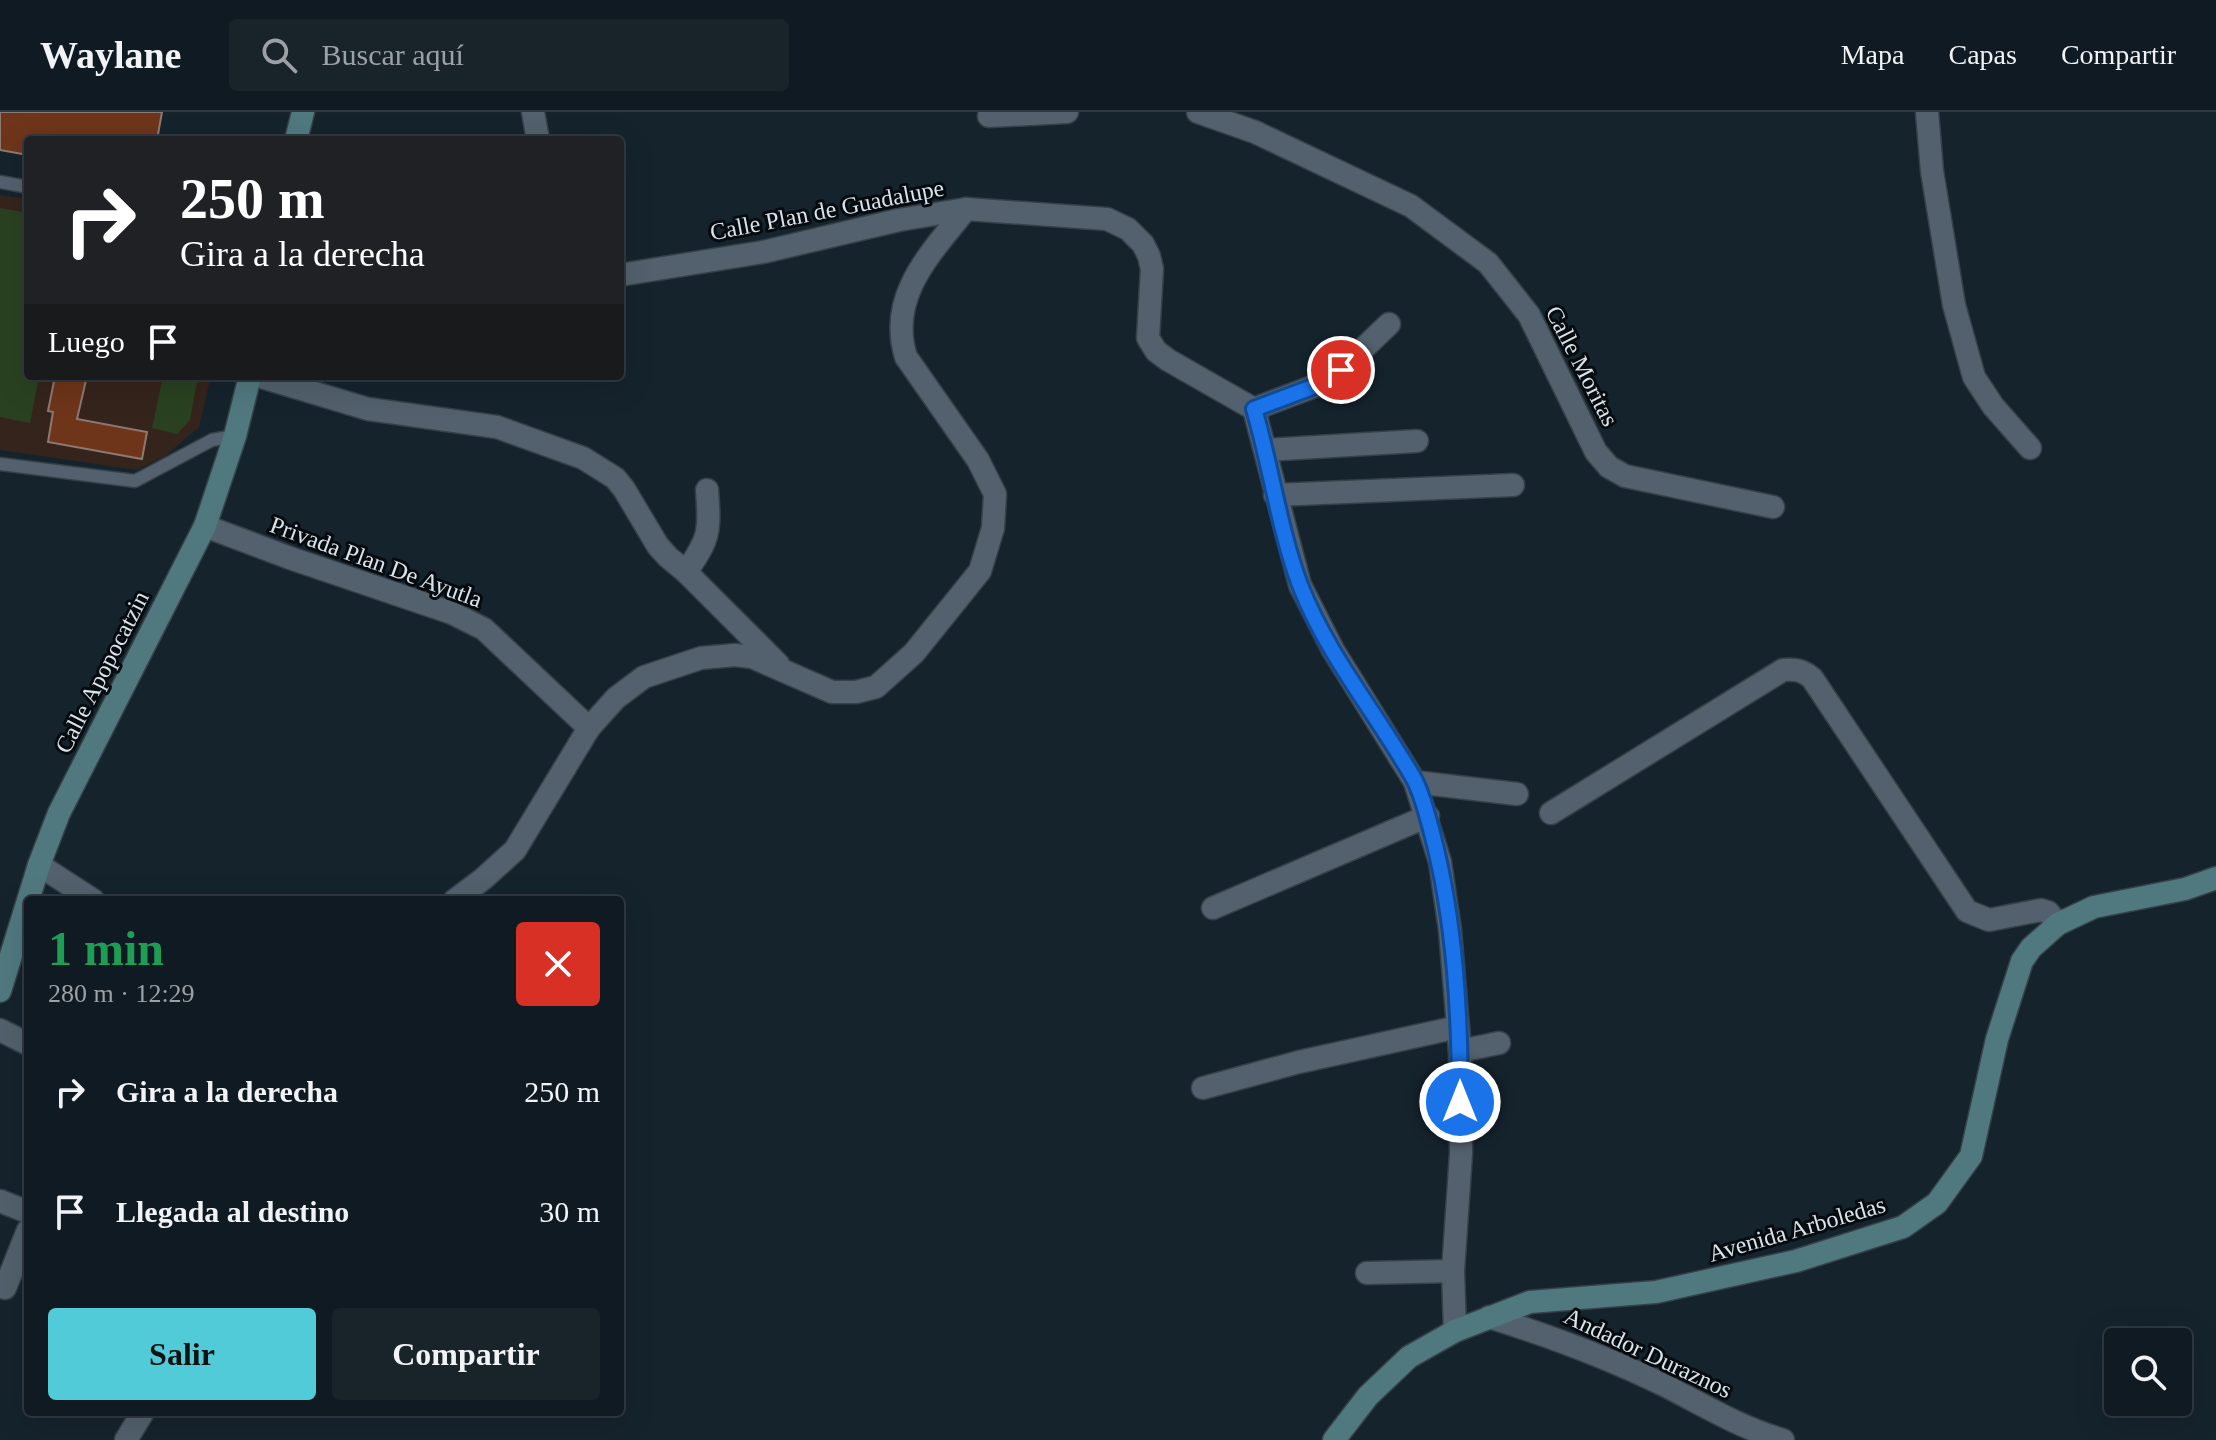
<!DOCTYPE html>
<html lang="es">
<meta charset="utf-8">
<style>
body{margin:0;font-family:Georgia,serif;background:#19232a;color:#f1f3f6;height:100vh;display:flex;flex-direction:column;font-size:30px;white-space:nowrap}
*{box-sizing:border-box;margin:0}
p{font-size:26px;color:#9ca1a5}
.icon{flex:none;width:44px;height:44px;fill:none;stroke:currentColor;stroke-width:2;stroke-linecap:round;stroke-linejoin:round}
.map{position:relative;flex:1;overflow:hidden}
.sheet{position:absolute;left:24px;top:784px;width:600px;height:520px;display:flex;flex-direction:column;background:#101a22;border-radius:8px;box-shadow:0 8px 32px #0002,0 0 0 2px #303840}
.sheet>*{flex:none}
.guide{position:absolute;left:24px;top:24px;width:600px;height:244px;border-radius:8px;box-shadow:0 8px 32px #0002,0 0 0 2px #303840;background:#202124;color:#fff;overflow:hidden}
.fabs{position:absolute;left:2104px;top:1216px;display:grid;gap:16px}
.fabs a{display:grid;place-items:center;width:88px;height:88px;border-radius:8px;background:#101a22;box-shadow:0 8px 32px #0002,0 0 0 2px #303840;font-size:40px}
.pin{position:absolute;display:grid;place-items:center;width:68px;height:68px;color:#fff;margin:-34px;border:4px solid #fff;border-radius:50%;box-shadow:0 2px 8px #0007}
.me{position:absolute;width:88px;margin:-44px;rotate:0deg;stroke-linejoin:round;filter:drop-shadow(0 0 6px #0008)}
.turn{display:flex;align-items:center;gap:28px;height:168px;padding:0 24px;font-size:36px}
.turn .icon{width:104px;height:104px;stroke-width:2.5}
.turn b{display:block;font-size:56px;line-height:68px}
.then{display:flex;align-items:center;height:76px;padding:0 24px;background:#0003;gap:16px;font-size:30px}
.round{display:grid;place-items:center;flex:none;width:84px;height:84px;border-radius:8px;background:#19232a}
.headline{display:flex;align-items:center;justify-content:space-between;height:136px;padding:0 24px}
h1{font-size:48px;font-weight:700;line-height:60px;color:#1e9e55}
.button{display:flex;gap:16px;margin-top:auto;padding:16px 24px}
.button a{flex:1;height:92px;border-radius:8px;background:#52cbd8;color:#111;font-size:32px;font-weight:700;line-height:92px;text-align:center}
.button a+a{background:#19232a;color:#f1f3f6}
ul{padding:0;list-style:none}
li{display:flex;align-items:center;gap:24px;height:120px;padding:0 24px}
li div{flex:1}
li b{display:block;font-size:30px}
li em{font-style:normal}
header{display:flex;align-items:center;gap:48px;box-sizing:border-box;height:112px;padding:0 40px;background:#101a22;border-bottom:2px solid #303840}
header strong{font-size:38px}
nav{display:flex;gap:44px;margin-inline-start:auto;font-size:28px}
.search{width:560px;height:72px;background:#19232a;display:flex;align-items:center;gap:20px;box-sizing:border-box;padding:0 28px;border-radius:8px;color:#9ca1a5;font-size:30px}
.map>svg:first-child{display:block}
.education{fill:#35241b}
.green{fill:#294121}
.building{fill:#6e351a;stroke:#8c7971;stroke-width:2}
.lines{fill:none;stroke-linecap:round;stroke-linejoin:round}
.service-casing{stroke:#364048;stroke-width:15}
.minor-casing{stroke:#364048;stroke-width:25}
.secondary-casing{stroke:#364048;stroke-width:25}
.service{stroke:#52616d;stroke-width:12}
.minor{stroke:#52616d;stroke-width:22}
.secondary{stroke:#50797f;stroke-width:22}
.route-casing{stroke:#114b97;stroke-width:20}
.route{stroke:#1a73e8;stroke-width:14}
.labels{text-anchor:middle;stroke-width:6;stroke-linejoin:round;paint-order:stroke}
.street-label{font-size:24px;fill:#dae3ea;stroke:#060b10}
</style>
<header>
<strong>Waylane</strong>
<div class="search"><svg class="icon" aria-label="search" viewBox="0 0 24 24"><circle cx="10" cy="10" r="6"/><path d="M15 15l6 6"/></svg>Buscar aquí</div>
<nav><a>Mapa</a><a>Capas</a><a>Compartir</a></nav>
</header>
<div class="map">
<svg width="2216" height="1328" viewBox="0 0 2216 1328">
<rect width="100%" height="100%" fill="#15232d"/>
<polygon class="education" points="0,83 28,87 28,264 211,264 199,315 165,344 137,358 0,338"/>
<g class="green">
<polygon points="0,96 28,101 28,264 39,264 30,311 0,305"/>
<polygon points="163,264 198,264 190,308 177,322 152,316"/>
</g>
<g class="building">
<polygon points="0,0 162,0 157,28 28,28 28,43 0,38"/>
<polygon points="55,264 87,264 77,307 147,320 142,347 48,330 53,300 48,299"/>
</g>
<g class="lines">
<defs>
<g id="service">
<polyline points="0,70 28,75"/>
<polyline points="0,352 135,369 212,328 235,324"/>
</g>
<g id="minor">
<polyline points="533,0 538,28"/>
<polyline points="1198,0 1255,20 1411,94 1488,151 1529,203 1596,340 1609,355 1625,364 1773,395"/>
<polyline points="1927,0 1932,59 1954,193 1974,265 1993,294 2030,336"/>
<polyline points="989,4 1067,0"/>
<polyline points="620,163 763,140 899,108 966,97 1107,107 1128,117 1143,132 1149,144 1152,157 1148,226 1156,239 1168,248 1254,297 1300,473 1333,538 1415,670 1440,750 1450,818 1460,939 1461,1041 1453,1159 1455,1219"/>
<polyline points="258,264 368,297 497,315 583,346 615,366 624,377 658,434 668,445 686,460 778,552"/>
<polyline points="1254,297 1323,271 1341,258 1389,212"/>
<polyline points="1266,338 1417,329"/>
<polyline points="1275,383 1513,373"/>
<polyline points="205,414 290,446 452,501 484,517 589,616"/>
<path d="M686,460C710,426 710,419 707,378"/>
<polyline points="1415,670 1517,682"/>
<path d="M1551,701L1783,558C1796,557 1802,558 1812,566L1967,799L1989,808L2041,798L2048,800L2058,812"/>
<polyline points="39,753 93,788"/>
<path d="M455,788L483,767L515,738L589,616L616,586L644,565L701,546L735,543L752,545L832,580H856L876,575L914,541L980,459L993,416L995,382L978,348L906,245C887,184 931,141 966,97"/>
<polyline points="1213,796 1428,704"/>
<polyline points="0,918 28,932"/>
<polyline points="1460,939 1499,931"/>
<polyline points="1203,976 1299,950 1458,915"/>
<polyline points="0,1089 28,1100"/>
<polyline points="1367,1161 1453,1159"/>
<polyline points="5,1176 28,1118"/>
<path d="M1489,1205C1550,1224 1609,1246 1666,1274C1705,1294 1741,1316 1783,1328"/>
<polyline points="126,1328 143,1300"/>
</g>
<g id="secondary">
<polyline points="296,28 303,0"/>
<polyline points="0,879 39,753 59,701 205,414 235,324 250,264"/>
<polyline points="1334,1328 1368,1284 1409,1245 1455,1219 1530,1190 1656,1180 1796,1149 1903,1115 1937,1091 1971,1044 1997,927 2022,849 2031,836 2058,812 2094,795 2185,777 2216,766"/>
</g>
</defs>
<use href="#service" class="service-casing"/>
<use href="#minor" class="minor-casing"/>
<use href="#secondary" class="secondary-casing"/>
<use href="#service" class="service"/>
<use href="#minor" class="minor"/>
<use href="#secondary" class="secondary"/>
</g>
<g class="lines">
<defs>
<path id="route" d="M1341,258L1323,271L1254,297C1271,354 1279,417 1300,473C1327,543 1377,602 1414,667C1423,684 1428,706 1433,725C1455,810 1460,902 1460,990"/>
</defs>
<use href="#route" class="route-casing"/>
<use href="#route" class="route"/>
</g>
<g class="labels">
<g class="street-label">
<text transform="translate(827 98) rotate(-11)" y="8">Calle Plan de Guadalupe</text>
<text transform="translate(1582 254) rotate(63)" y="8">Calle Moritas</text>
<text transform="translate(376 450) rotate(20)" y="8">Privada Plan De Ayutla</text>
<text transform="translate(102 560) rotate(-63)" y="8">Calle Apopocatzin</text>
<text transform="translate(1797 1117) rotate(-16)" y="8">Avenida Arboledas</text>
<text transform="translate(1648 1241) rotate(25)" y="8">Andador Duraznos</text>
</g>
</g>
</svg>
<div class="fabs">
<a><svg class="icon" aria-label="search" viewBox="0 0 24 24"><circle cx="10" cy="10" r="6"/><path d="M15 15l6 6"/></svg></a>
</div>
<div class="pin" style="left:1341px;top:258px;background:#d93025"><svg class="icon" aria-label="arrive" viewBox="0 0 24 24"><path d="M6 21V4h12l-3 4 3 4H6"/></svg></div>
<svg class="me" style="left:1460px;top:990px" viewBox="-20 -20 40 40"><circle r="17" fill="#1a73e8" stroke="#fff" stroke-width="3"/><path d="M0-11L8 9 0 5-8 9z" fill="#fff"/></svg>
<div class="guide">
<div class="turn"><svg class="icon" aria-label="right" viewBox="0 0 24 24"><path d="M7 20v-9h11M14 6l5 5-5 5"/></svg><div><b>250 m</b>Gira a la derecha</div></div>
<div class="then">Luego<svg class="icon" aria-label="arrive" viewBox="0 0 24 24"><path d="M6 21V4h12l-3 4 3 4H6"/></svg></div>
</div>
<section class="sheet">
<div class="headline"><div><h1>1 min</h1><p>280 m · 12:29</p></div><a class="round" style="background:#d93025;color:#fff"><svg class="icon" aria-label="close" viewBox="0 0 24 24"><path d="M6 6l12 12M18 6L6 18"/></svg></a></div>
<ul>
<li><svg class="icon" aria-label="right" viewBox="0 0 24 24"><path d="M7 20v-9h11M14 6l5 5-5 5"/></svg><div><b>Gira a la derecha</b></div><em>250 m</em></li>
<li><svg class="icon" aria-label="arrive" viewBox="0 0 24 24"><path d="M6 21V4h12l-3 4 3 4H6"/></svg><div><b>Llegada al destino</b></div><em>30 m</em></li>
</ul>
<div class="button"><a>Salir</a><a>Compartir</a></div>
</section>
</div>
